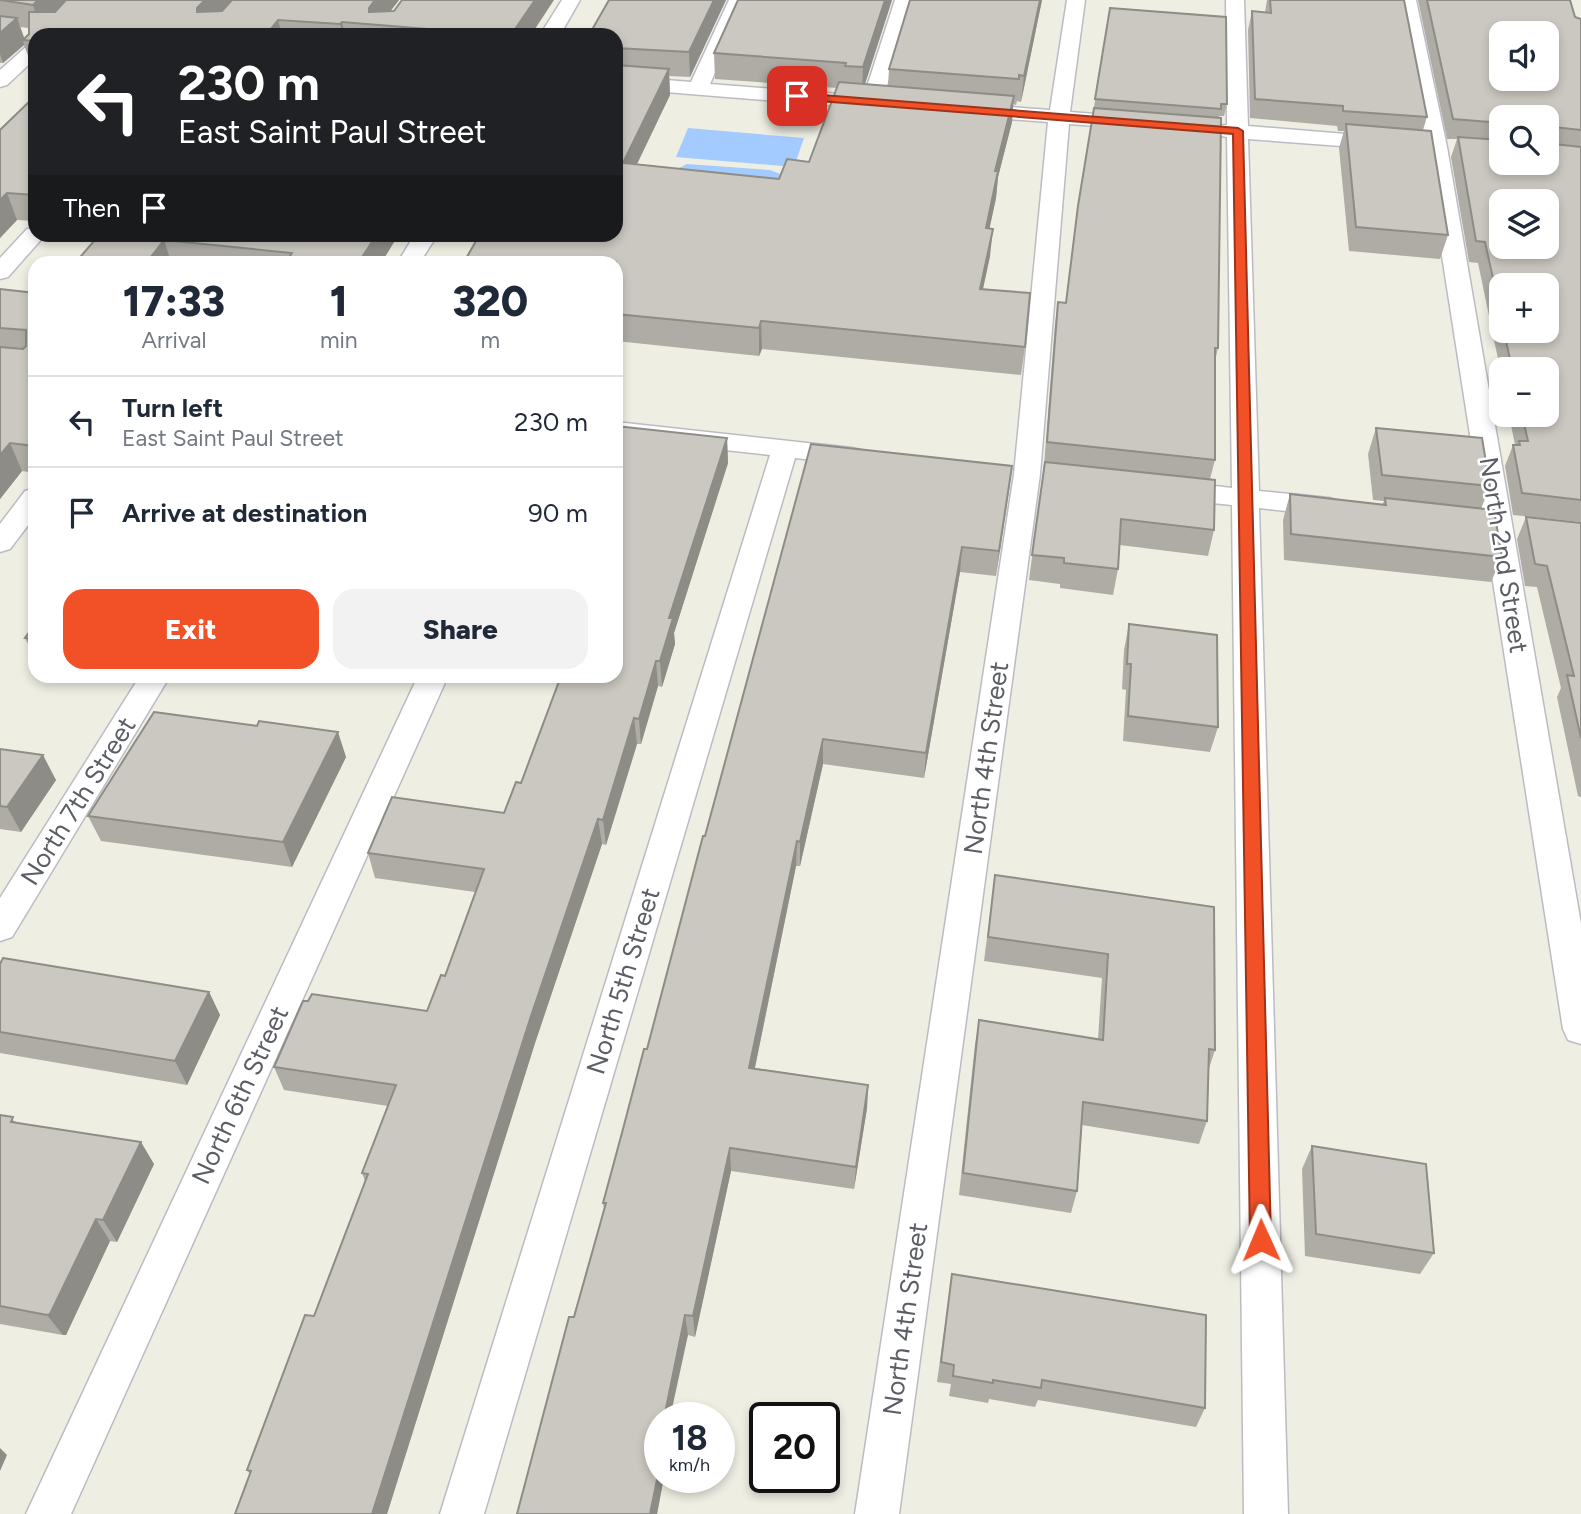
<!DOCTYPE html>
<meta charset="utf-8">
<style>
body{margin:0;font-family:Figtree,sans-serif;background:#f2f2f3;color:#1f2937;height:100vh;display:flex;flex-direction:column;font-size:26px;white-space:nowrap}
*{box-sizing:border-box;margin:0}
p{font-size:23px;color:#747a83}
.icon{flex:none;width:38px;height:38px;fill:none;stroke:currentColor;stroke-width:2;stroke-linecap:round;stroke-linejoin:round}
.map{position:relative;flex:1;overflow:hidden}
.side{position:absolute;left:28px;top:256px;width:595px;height:427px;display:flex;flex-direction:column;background:#fff;border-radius:21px;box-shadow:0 4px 10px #0003}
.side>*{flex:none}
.banner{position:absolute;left:28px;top:28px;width:595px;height:214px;border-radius:21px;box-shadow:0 4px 10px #0003;background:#202124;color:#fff;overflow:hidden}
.fabs{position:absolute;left:1489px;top:21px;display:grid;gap:14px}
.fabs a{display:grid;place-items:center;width:70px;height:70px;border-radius:14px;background:#fff;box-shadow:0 4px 10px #0003;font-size:35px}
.speed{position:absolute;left:644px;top:1402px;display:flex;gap:14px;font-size:35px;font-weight:700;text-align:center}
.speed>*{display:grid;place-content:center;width:91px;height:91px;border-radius:50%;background:#fff;box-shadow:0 4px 10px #0003;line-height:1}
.speed small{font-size:18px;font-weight:400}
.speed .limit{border:4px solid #111;border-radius:10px;background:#fff;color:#111}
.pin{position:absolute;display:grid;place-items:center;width:60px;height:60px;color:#fff;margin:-30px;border-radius:14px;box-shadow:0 4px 10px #0006}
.me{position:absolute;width:77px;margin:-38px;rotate:359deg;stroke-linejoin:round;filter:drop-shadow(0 0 5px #0008)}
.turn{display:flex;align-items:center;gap:24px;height:147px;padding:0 35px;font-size:32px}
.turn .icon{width:91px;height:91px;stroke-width:2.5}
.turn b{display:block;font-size:49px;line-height:60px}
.then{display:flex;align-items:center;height:66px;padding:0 35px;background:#0003;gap:14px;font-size:26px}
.eta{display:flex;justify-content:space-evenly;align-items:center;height:119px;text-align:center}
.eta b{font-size:42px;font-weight:800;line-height:49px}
.primary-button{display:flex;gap:14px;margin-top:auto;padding:14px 35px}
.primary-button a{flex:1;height:80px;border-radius:21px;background:#f25026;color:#fff;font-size:28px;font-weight:800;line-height:80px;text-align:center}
.primary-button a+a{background:#f2f2f3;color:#1f2937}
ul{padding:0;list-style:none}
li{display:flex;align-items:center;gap:21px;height:91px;padding:0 35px;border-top:2px solid #e0e1e3}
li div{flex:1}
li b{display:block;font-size:26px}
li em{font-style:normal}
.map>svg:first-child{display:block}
.water{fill:#a3cbff}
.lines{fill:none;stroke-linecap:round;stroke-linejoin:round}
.service-casing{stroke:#bbbcc3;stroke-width:3}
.service{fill:#fff;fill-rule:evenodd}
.wall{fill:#aeaca5;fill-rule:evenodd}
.shaded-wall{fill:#8d8c86}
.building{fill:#cac8c0;stroke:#8d8c86;stroke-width:2;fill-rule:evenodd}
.route{fill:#f25026;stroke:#9d3419;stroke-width:2}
.labels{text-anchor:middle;stroke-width:5;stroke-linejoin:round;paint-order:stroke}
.street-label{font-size:26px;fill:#5b5e65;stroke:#fff}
</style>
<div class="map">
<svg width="1581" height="1514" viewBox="0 0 1581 1514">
<rect width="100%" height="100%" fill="#efeee3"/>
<g class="water">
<polygon points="688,128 804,138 794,167 676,157"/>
<polygon points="687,164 770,170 783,175 774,185 677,169"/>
</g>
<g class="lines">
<defs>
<g id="service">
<polygon points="562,0 580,0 560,35 540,35"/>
<polygon points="729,0 747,0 710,84 864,96 895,0 913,0 883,99 886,103 883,107 876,109 616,88 616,76 691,82"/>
<polygon points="1067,0 1085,0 1070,112 1134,117 1141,119 1144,123 1141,127 1134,129 1069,124 1040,474 899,1514 855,1514 1014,474 1048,122 970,116 963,114 960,110 963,106 970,104 1050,110"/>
<polygon points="1226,0 1244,0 1248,126 1382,137 1389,139 1392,143 1389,147 1382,149 1248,139 1259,491 1329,498 1339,501 1343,507 1339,513 1329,516 1259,508 1288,1514 1244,1514 1232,505 1172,499 1162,496 1159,490 1162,484 1172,481 1232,488 1227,137 1211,134 1208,130 1211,126 1227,125"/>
<polygon points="1398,0 1416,0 1447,147 1581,924 1581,1044 1568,1040 1563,1029 1425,147"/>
<polygon points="35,43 35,59 7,85 0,87 0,70 28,45"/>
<polygon points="35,227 35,234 46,234 8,277 0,279 0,258 27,229"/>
<polygon points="415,234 438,234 420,262 398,262"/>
<polygon points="616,422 852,448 861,450 865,456 861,462 852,464 795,458 484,1514 440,1514 770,455 616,438"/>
<polygon points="35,488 35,516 10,549 0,552 0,524 25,491"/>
<polygon points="140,676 170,676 12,937 0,941 0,898"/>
<polygon points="418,676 448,676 71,1514 26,1514"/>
</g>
</defs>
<use href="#service" class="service-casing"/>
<use href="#service" class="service"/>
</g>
<g class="wall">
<path d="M0,0H399L390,11L531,35H35V66H32L24,45L3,63H0ZM20,27L29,28V34L24,39Z"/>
<polygon points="609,0 726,0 690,77 669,76 670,95 637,164 779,179 809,162 837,88 715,79 714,53 892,0 865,84 888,86 889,69 1042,0 1021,102 1017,101 1016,105 1013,104 1012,122 998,177 996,198 989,228 990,256 983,289 1025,347 1021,375 762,349 759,356 616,341 616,35"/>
<polygon points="1267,0 1404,0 1427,117 1423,130 1448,235 1440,259 1349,251 1339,148 1344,131 1338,131 1337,126 1250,118 1248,30 1252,11 1265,12"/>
<path d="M1418,0H1570L1575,17L1581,19V522L1513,515L1505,466L1513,445H1515L1509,415H1547V369H1502V378L1478,263L1469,262L1451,157L1457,139H1447ZM1502,117H1547L1502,163ZM1502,285L1547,331H1502Z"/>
<polygon points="1110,8 1227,104 1224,116 1219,116 1219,118 1218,348 1215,361 1215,460 1210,479 1214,530 1208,556 1120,545 1118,569 1113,595 1060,588 1060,584 1029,580 1044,465 1055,324 1058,302 1066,303 1078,206"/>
<polygon points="35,96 35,221 17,220 0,238 0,130"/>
<polygon points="100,234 217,236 382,262 76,262"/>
<polygon points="0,289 35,293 35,473 22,471 0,499"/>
<polygon points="1376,428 1490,486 1481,509 1502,557 1491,582 1284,560 1283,520 1290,494 1382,505 1384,501 1373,500 1368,454"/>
<polygon points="727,438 728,463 674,633 675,644 662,687 658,686 641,744 637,744 606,845 602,844 535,1043 387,1514 235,1514 250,1474 247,1470 314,1316 365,1181 362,1173 388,1106 284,1090 274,1067 427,1011 445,976 475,892 375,878 368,853 504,813"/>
<polygon points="1012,466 996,576 960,572 924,778 823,764 800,866 796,866 755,1068 868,1085 867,1108 854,1189 731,1171 695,1337 688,1335 660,1418 660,1477 664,1477 657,1514 517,1514 604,1209 603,1203 647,1049 705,836"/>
<polygon points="1526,517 1581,523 1581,797 1578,796 1557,697 1561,688 1537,587 1525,586 1517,539"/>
<polygon points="35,624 35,658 25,638"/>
<polygon points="1129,624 1218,727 1210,752 1123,741 1126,690 1122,689 1124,650"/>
<polygon points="257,726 346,757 292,867 101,841 88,816"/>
<polygon points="0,749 56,780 21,832 0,829"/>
<polygon points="995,875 1214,907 1215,1050 1209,1068 1207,1121 1199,1144 1082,1125 1077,1191 1071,1213 959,1195 975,1044 979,1020 1098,1039 1102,978 984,961"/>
<polygon points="0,964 209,992 220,1015 187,1085 0,1053"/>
<polygon points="0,1115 17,1122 154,1164 117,1242 110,1241 66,1335 63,1335 0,1324"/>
<polygon points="1312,1146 1434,1253 1420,1274 1305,1256 1302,1169"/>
<polygon points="952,1274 1205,1408 1196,1427 1038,1400 1035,1407 989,1399 988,1403 949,1396 951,1384 937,1382"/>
</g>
<g class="shaded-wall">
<polygon points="38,0 71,0 41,30 33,5"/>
<polygon points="205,0 234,0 204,35 197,8"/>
<polygon points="375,0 399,0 380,25 372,24 369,8"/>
<polygon points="535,0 554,0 531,35 511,35"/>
<polygon points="714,0 726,0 690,77 689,52"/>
<polygon points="885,0 892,0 862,93 863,67"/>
<polygon points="1040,0 1042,0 1021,102 1024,76"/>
<polygon points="17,18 25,40 23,40 24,45 3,63 0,54 0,33"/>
<polygon points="278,20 282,35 266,35"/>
<polygon points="342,22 345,35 343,35 340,24"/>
<polygon points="669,69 670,95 625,189 623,163"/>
<polygon points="1014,96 1012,122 998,177 996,198 984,255 986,228 995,171"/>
<polygon points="7,193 17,220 0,238 0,200"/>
<polygon points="993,229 990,256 977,316 980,289"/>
<polygon points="192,234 218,234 211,245 194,243"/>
<polygon points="377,234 399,234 382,262 359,262"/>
<polygon points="164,240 171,262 147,262"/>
<polygon points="761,321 762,349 759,356 759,328"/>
<polygon points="727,438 728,463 674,633 675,644 662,687 660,661 669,618"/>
<polygon points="10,443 22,471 0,499 0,455"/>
<polygon points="1012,466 1009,491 996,576 999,551"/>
<polygon points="962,547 960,572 924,778 926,753"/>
<polygon points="656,661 658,686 641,744 639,719"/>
<polygon points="634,718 637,744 606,845 603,820"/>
<polygon points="338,732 346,757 292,867 283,842"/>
<polygon points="823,739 823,764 800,866 800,842"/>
<polygon points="43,755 56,780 21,832 7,807"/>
<polygon points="598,819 602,844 535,1043 387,1514 372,1514 530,1019"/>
<polygon points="797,841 796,866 750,1091 749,1068"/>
<polygon points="209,992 220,1015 187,1085 175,1061"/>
<polygon points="868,1085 867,1108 854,1189 856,1167"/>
<polygon points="141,1142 154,1164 117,1242 103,1220"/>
<polygon points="730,1148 731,1171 695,1337 693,1316"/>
<polygon points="96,1219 110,1241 66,1335 63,1335 47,1315"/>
<polygon points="685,1315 688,1335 670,1418 664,1418"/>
<polygon points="0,1448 7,1455 0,1471"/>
<polygon points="660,1465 660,1477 664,1477 657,1514 650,1514"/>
</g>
<g class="building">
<polygon points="0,0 38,0 33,5"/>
<polygon points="66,0 205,0 197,8 197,12 222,11 232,0 375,0 369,8 369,12 394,11 402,0 535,0 511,35 451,35 454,31 342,22 340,24 278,20 266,35 35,35 35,41 23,40 29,34 29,12 55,12"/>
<polygon points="609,0 714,0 689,52 616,48 616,35 589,35"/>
<polygon points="738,0 885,0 863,67 845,66 846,63 714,53"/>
<polygon points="910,0 1040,0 1024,76 1019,75 1019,79 889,69"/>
<polygon points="1270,0 1404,0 1427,117 1343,111 1343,106 1255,99 1252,11 1271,13"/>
<path d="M1427,0H1570L1575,17L1581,19V130L1554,127L1552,130V142L1554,144L1581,147V500L1522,493L1513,445H1520L1519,441H1528L1522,415H1547V369H1512L1504,331H1547V285H1502V319L1485,242L1476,241L1458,137L1502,140V163H1547V117H1502V123L1453,119ZM1502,33H1547V79H1502ZM1502,201H1547V247H1502Z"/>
<polygon points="1110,8 1226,17 1227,104 1221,104 1221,109 1095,99"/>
<polygon points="0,16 17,18 0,33"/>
<polygon points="616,65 669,69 623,163 779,179 787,159 809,162 839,82 1014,96 995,171 998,171 986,228 993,229 980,289 1030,293 1025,347 761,321 759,328 616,314 616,262 464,262 480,234 616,234"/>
<polygon points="35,96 35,195 7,193 0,200 0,130"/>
<polygon points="1094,108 1221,118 1218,348 1215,348 1215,460 1047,442 1058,302 1066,303 1078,206"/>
<polygon points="1346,124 1431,131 1448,235 1356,227"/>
<polygon points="100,234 192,234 192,237 218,236 220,234 377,234 359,262 286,262 292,253 164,240 147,262 76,262"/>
<polygon points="0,289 35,293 35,446 10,443 0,455 0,347 23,349 26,346 26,330 0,328"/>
<polygon points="616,426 727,438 669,618 673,618 660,661 656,661 639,719 634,718 603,820 598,819 530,1019 372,1514 235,1514 251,1471 247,1470 305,1315 314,1316 368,1174 362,1173 396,1085 274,1067 303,1001 308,1001 312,994 427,1011 441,975 445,976 484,869 368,853 392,797 504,813 516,782 521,783 561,676 616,676"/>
<polygon points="1376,428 1482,438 1490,486 1382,475"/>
<polygon points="811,444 1012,466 999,551 962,547 926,753 823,739 800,842 797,841 749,1068 868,1085 856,1167 730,1148 693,1316 685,1315 664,1418 660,1418 660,1465 650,1514 517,1514 569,1317 574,1317 606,1203 603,1203 623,1129 644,1049 647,1049 703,836 705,836"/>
<polygon points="1045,462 1215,480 1214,530 1121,519 1118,569 1064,563 1064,558 1032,555"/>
<polygon points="1290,494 1386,505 1385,498 1494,510 1502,557 1291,534"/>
<polygon points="1526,517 1581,523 1581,738 1567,675 1574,676 1547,566 1535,564"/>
<polygon points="35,624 35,639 25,638"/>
<polygon points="1129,624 1217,635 1218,727 1128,716 1131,664 1127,664"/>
<polygon points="154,712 257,726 259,721 338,732 283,842 88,816"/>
<polygon points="0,749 43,755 7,807 0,806"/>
<polygon points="995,875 1214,907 1215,1050 1209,1049 1207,1121 1083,1102 1077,1191 963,1173 979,1020 1103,1040 1108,954 988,937"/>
<polygon points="3,958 209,992 175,1061 0,1032 0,964"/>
<polygon points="0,1115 13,1117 11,1122 141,1142 103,1220 96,1219 50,1314 47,1315 0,1306"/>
<polygon points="1312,1146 1426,1164 1434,1253 1316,1234"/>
<polygon points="952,1274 1206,1315 1205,1408 1042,1380 1041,1388 993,1380 993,1383 953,1376 954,1365 941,1362"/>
</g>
<polygon class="route" points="797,93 1238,128 1243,131 1271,1240 1268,1246 1261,1249 1253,1246 1250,1240 1233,134 794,99 792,96"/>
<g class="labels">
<g class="street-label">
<text transform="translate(1504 555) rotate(81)" y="9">North 2nd Street</text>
<text transform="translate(986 758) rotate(-82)" y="9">North 4th Street</text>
<text transform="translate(78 801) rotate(-58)" y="9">North 7th Street</text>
<text transform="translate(623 981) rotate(-73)" y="9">North 5th Street</text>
<text transform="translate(240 1095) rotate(-65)" y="9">North 6th Street</text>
<text transform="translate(905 1319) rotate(-82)" y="9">North 4th Street</text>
</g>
</g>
</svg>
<div class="fabs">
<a><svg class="icon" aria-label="sound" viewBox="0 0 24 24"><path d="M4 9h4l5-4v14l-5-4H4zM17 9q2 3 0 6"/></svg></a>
<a><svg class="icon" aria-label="search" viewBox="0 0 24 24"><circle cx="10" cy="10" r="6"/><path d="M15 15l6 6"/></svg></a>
<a><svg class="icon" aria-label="layers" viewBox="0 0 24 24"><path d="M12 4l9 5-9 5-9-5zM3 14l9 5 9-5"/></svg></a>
<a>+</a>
<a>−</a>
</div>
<div class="speed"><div>18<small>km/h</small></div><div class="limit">20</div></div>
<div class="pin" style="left:797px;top:96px;background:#d93025"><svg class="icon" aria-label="arrive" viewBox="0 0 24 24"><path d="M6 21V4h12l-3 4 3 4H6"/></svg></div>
<svg class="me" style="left:1261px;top:1240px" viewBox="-20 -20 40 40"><path d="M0-17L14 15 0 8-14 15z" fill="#f25026" stroke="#fff" stroke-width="4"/></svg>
<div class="banner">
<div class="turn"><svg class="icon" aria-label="left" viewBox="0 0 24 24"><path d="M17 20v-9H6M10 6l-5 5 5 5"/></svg><div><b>230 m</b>East Saint Paul Street</div></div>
<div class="then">Then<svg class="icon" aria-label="arrive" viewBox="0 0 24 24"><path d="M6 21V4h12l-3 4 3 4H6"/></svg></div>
</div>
<section class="side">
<div class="eta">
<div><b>17:33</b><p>Arrival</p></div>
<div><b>1</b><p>min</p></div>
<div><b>320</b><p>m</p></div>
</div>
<ul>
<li><svg class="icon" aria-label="left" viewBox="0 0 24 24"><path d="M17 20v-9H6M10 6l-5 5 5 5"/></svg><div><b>Turn left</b><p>East Saint Paul Street</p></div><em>230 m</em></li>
<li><svg class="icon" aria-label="arrive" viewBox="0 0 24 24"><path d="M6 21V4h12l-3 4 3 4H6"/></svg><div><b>Arrive at destination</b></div><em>90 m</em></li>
</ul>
<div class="primary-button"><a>Exit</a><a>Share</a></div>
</section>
</div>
